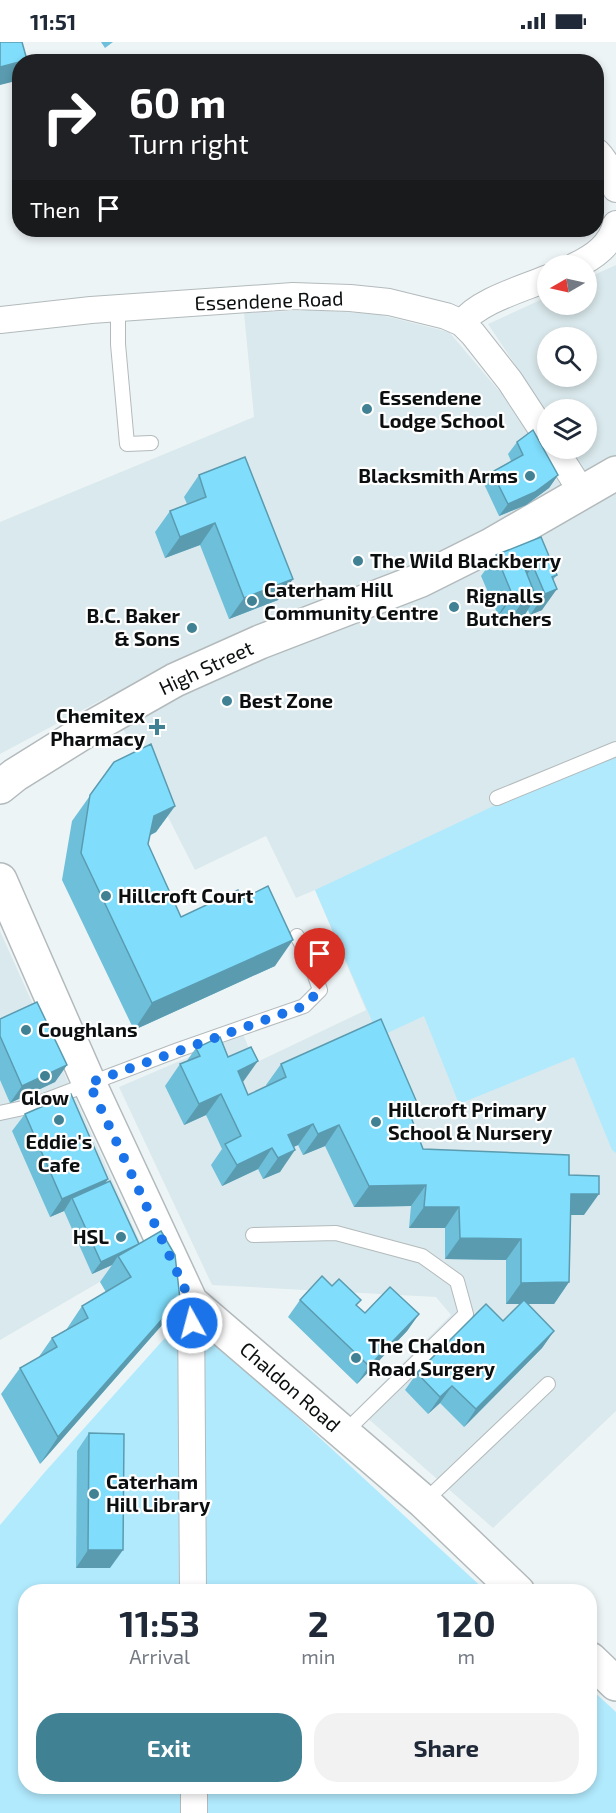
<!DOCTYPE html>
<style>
body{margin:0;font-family:"Exo 2",sans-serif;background:#f2f2f3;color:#1f2937;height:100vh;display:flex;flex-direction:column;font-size:22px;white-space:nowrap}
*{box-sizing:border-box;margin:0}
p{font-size:20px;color:#747a83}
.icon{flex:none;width:33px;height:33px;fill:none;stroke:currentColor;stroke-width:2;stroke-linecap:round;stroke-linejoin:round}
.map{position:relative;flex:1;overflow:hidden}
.drawer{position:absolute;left:18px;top:1542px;width:579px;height:210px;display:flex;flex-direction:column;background:#fff;border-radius:24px;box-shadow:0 3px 9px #0003}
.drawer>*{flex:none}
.guide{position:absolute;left:12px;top:12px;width:592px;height:183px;border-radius:24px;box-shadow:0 3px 9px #0003;background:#202124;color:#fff;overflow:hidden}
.needle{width:39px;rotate:261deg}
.fabs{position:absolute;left:537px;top:213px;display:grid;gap:12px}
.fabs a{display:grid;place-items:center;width:60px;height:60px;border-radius:50%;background:#fff;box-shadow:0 3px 9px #0003;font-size:30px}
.pin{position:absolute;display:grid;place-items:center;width:51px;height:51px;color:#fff;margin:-62px -26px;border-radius:50% 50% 50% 0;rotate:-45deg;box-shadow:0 0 6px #0007}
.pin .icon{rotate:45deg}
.me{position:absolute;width:66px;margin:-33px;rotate:353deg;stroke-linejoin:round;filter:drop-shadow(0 0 4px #0008)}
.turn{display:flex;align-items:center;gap:21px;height:126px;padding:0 18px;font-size:27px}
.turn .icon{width:78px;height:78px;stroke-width:2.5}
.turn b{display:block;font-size:42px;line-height:51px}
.then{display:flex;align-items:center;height:57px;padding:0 18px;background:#0003;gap:12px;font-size:22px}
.eta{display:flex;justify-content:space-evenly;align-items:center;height:102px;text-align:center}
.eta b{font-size:36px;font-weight:700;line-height:42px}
.action{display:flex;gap:12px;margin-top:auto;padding:12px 18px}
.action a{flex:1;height:69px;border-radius:24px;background:#418194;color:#fff;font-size:24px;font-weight:700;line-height:69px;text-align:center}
.action a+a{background:#f2f2f3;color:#1f2937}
.status{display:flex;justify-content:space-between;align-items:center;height:42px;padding:0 30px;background:#fff;direction:ltr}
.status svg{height:16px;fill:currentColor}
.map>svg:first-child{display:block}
.built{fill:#dae9ed;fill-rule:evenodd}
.green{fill:#b1eafd}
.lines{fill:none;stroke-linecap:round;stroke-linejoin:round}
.lane-casing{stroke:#b3babc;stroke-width:16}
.street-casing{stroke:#b3babc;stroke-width:28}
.secondary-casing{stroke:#b3babc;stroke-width:36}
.lane{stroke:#fff;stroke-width:14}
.street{stroke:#fff;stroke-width:26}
.secondary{stroke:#fff;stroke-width:33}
.wall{fill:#6ebfd9}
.shaded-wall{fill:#5a9bb0}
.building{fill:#80defc;stroke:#5a9bb0;stroke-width:1.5}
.route{stroke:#1a73e8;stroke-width:10;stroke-dasharray:0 18}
.poi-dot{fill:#418194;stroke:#fff;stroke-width:2}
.labels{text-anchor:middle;stroke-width:4.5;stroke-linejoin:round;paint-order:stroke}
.street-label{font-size:20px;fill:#0c0f10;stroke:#fff}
.poi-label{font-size:20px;font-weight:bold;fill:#0c0f10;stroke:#fff;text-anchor:start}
</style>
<div class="status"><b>11:51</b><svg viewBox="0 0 49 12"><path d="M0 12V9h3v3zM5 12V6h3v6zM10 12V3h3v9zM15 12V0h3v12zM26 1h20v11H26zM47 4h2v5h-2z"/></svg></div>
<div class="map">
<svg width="616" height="1771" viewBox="0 0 616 1771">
<rect width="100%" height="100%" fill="#edf4f6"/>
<g class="built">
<path d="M616,223V1369L493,1486L357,1367L451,1273L436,1255L212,1243L119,1045L243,992L255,1021L366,968L315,848L296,856L266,794L195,828L107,655L0,712V480L254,375L244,271L311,268L377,272L449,290L501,351L522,333L488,282L547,255L548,262H586L587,236ZM548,296H586V334H548ZM548,368H586V406H548Z"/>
<polygon points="0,889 146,1213 0,1298"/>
</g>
<g class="green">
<polygon points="616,713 616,1111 612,1108 574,1015 459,1062 424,974 379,995 315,848 517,753"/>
<polygon points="172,1288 206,1291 486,1549 26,1550 26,1744 590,1744 590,1646 616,1670 616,1771 0,1771 0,1483 44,1431"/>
</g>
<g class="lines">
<defs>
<g id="lane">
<polyline points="118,267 118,302 127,402 151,401"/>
<polyline points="497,756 616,707"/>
<polyline points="0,1071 28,1065 178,1008 304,964 320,948 308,914 297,894"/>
<polyline points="253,1193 336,1191 422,1214 457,1239 466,1272 344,1391"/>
<polyline points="424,1460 548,1342"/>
</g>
<g id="street">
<path d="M597,110C606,119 614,135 616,147"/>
<path d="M575,224C594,215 611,203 616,182"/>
<polyline points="0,278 91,268 293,254 350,256 389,260 446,274 462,281 473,292 510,339 548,397"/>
<path d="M462,281C478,259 522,247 548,236"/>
<polyline points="554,406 582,450"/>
<polyline points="191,1260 193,1550"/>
<polyline points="194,1744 194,1771"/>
</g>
<g id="secondary">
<polyline points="0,745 15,733 92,685 175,638 260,600 421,538 491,503 616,431"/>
<polyline points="0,838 89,1041 191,1260 424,1460 518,1550"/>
<polyline points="590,1617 616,1642"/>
</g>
</defs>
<use href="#lane" class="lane-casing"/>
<use href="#street" class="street-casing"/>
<use href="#secondary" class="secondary-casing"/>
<use href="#lane" class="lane"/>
<use href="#street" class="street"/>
<use href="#secondary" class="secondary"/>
</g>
<g class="wall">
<polygon points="101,0 113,0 105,6"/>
<polygon points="517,400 558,433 549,446 526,463 499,474 484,442 492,430 511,419 508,412"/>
<polygon points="199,433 278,558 229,577 200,503 165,516 155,490 170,469 187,462 184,455"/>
<polygon points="541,495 557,533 553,538 542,568 530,573 528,568 522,577 506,583 501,571 498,573 481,534 496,513"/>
<polygon points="114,720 175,764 156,790 150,793 148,802 181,875 275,924 134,988 62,838 72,779"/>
<polygon points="0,977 67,1023 55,1040 10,1061 0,1038"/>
<polygon points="196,1006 228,1015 242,1041 248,1053 267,1044 266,1043 281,1022 410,1074 423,1107 569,1133 584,1173 571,1173 569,1240 554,1262 527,1262 554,1289 542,1306 464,1385 440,1361 428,1372 405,1348 417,1331 503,1279 520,1262 506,1262 506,1218 445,1217 445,1186 409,1186 411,1164 354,1165 325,1104 303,1113 298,1103 293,1105 280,1130 263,1137 258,1127 222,1144 211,1123 222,1107 206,1073 184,1083 165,1044 180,1022 186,1020"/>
<polygon points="25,1072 108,1137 105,1141 162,1283 40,1422 1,1352 20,1326 38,1316 52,1296 66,1288 82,1264 106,1250 100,1240 112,1223 92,1232 64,1169 50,1175 12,1089"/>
<polygon points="332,1244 365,1271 419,1272 407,1289 357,1342 288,1275 300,1258"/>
<polygon points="89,1391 110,1526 76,1526 77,1409"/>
</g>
<g class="shaded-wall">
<polygon points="20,20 20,29 12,40 0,43 0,25"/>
<polygon points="558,433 549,446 526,463 499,474 508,462"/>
<polygon points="215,481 200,503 165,516 180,495"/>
<polygon points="533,524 518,545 510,549 525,527"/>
<polygon points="293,537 278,558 229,577 244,556"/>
<polygon points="557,547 542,568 530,573 545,552"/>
<polygon points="516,550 501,571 498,573 512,552"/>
<polygon points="536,555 522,577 506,583 521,562"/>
<polygon points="175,764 156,790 136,801 154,774"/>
<polygon points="293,898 275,924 134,988 152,961"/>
<polygon points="258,1019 243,1040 223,1051 238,1029"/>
<polygon points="67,1023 55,1040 10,1061 22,1044"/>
<polygon points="221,1052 206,1073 184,1083 199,1062"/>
<polygon points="418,1063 403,1084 408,1067"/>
<polygon points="313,1082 298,1103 276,1113 288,1093"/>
<polygon points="339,1083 325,1104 303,1113 318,1092"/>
<polygon points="272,1106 258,1127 222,1144 237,1123"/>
<polygon points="295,1108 280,1130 263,1137 278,1116"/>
<polygon points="108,1137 96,1154 72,1156 64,1169 50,1175 62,1157"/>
<polygon points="426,1143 411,1164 354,1165 369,1144"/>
<polygon points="571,1152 599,1152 584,1173 556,1173"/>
<polygon points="424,1165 459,1165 445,1186 409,1186"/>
<polygon points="460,1196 521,1197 506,1218 445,1217"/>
<polygon points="139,1202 118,1214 112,1223 92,1232 101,1220"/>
<polygon points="569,1240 554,1262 506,1262 521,1241"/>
<polygon points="180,1257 162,1283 40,1422 58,1395"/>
<polygon points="419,1272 407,1289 357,1342 369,1324"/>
<polygon points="554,1289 542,1306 464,1385 476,1367"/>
<polygon points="452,1344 440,1361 428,1372 440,1355"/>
<polygon points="88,1508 123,1508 110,1526 76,1526"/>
</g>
<g class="building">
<polygon points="0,0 22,0 27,18 0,25"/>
<polygon points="533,388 558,433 535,450 508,462 492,430 523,413 517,400"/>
<polygon points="245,415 293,537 244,556 215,481 180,495 170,469 206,455 199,433"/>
<polygon points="541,495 557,533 552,535 557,547 545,552 533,524 525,527 536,555 521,562 516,550 512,552 496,513"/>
<polygon points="151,702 175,764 154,774 148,802 181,875 238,848 242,857 268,844 293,898 152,961 81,811 90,753 114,720"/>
<polygon points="37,960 67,1023 22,1044 0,994 0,977"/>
<polygon points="381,977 418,1063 408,1067 423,1107 569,1113 569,1133 599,1134 599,1152 571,1152 569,1240 521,1241 521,1197 460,1196 459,1165 424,1165 426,1143 369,1144 339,1083 318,1092 313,1082 288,1093 295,1108 278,1116 272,1106 237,1123 225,1102 241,1094 221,1052 199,1062 180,1022 200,1014 196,1006 220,995 228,1015 251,1005 258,1019 238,1029 248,1053 286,1035 281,1022"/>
<polygon points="71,1052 108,1137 62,1157 25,1072"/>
<polygon points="110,1139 139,1202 101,1220 72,1156"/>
<polygon points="161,1189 175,1213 180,1257 58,1395 20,1326 57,1305 52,1296 88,1276 82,1264 131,1235 118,1214"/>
<polygon points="322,1234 332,1244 339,1237 361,1258 356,1263 365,1271 390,1245 419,1272 369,1324 300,1258"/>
<polygon points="524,1258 554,1289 476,1367 452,1344 440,1355 417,1331 486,1262 503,1279"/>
<polygon points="89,1391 124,1392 123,1508 88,1508"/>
</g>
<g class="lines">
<polyline class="route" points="192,1281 191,1260 89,1041 304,964 320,948"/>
</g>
<g class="poi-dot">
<circle cx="367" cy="367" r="6"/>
<circle cx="530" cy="434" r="6"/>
<circle cx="358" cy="519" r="6"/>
<circle cx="252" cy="559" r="6"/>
<circle cx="454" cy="565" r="6"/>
<circle cx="192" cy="586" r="6"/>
<circle cx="227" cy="659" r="6"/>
<path d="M154 676h6v6h6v6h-6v6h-6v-6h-6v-6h6z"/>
<circle cx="106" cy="854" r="6"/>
<circle cx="26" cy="988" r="6"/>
<circle cx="45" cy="1034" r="6"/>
<circle cx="59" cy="1078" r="6"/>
<circle cx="376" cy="1080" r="6"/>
<circle cx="121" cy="1195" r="6"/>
<circle cx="356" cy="1316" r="6"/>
<circle cx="94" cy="1452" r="6"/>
</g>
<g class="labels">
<g class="street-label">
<text transform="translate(269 259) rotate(-2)" y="7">Essendene Road</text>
<text transform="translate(206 626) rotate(-25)" y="7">High Street</text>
<text transform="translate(290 1345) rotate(41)" y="7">Chaldon Road</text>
</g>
<g class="poi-label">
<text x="379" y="363">Essendene<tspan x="379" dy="23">Lodge School</tspan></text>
<text x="518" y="441" text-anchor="end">Blacksmith Arms</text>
<text x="370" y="526">The Wild Blackberry</text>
<text x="264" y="555">Caterham Hill<tspan x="264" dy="23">Community Centre</tspan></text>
<text x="466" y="561">Rignalls<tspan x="466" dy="23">Butchers</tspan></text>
<text x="180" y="581" text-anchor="end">B.C. Baker<tspan x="180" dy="23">&amp; Sons</tspan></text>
<text x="239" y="666">Best Zone</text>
<text x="145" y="681" text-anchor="end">Chemitex<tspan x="145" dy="23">Pharmacy</tspan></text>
<text x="118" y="861">Hillcroft Court</text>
<text x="38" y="995">Coughlans</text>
<text x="45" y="1063" text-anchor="middle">Glow</text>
<text x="388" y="1075">Hillcroft Primary<tspan x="388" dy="23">School &amp; Nursery</tspan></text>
<text x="59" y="1107" text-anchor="middle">Eddie's<tspan x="59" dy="23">Cafe</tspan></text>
<text x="109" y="1202" text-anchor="end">HSL</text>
<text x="368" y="1311">The Chaldon<tspan x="368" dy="23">Road Surgery</tspan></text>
<text x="106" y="1447">Caterham<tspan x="106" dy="23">Hill Library</tspan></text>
</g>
</g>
</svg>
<div class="fabs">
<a><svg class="needle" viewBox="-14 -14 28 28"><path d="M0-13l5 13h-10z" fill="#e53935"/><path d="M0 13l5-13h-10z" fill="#747a83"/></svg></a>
<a><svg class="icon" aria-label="search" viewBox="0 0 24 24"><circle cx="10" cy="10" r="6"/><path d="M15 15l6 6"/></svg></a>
<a><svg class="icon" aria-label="layers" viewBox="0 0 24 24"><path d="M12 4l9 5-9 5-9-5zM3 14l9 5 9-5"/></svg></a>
</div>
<div class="pin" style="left:320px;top:948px;background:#d93025"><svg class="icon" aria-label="arrive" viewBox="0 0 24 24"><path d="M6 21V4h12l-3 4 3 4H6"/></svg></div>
<svg class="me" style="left:192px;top:1281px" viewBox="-20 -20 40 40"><circle r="17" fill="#1a73e8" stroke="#fff" stroke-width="3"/><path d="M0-11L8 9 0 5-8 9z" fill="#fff"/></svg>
<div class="guide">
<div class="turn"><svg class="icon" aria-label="right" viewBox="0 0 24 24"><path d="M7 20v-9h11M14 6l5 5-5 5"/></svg><div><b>60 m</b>Turn right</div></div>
<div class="then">Then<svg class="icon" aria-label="arrive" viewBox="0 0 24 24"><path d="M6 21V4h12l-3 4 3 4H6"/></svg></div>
</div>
<section class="drawer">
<div class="eta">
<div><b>11:53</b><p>Arrival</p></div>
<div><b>2</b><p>min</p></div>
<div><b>120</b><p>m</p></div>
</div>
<div class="action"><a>Exit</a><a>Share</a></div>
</section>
</div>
